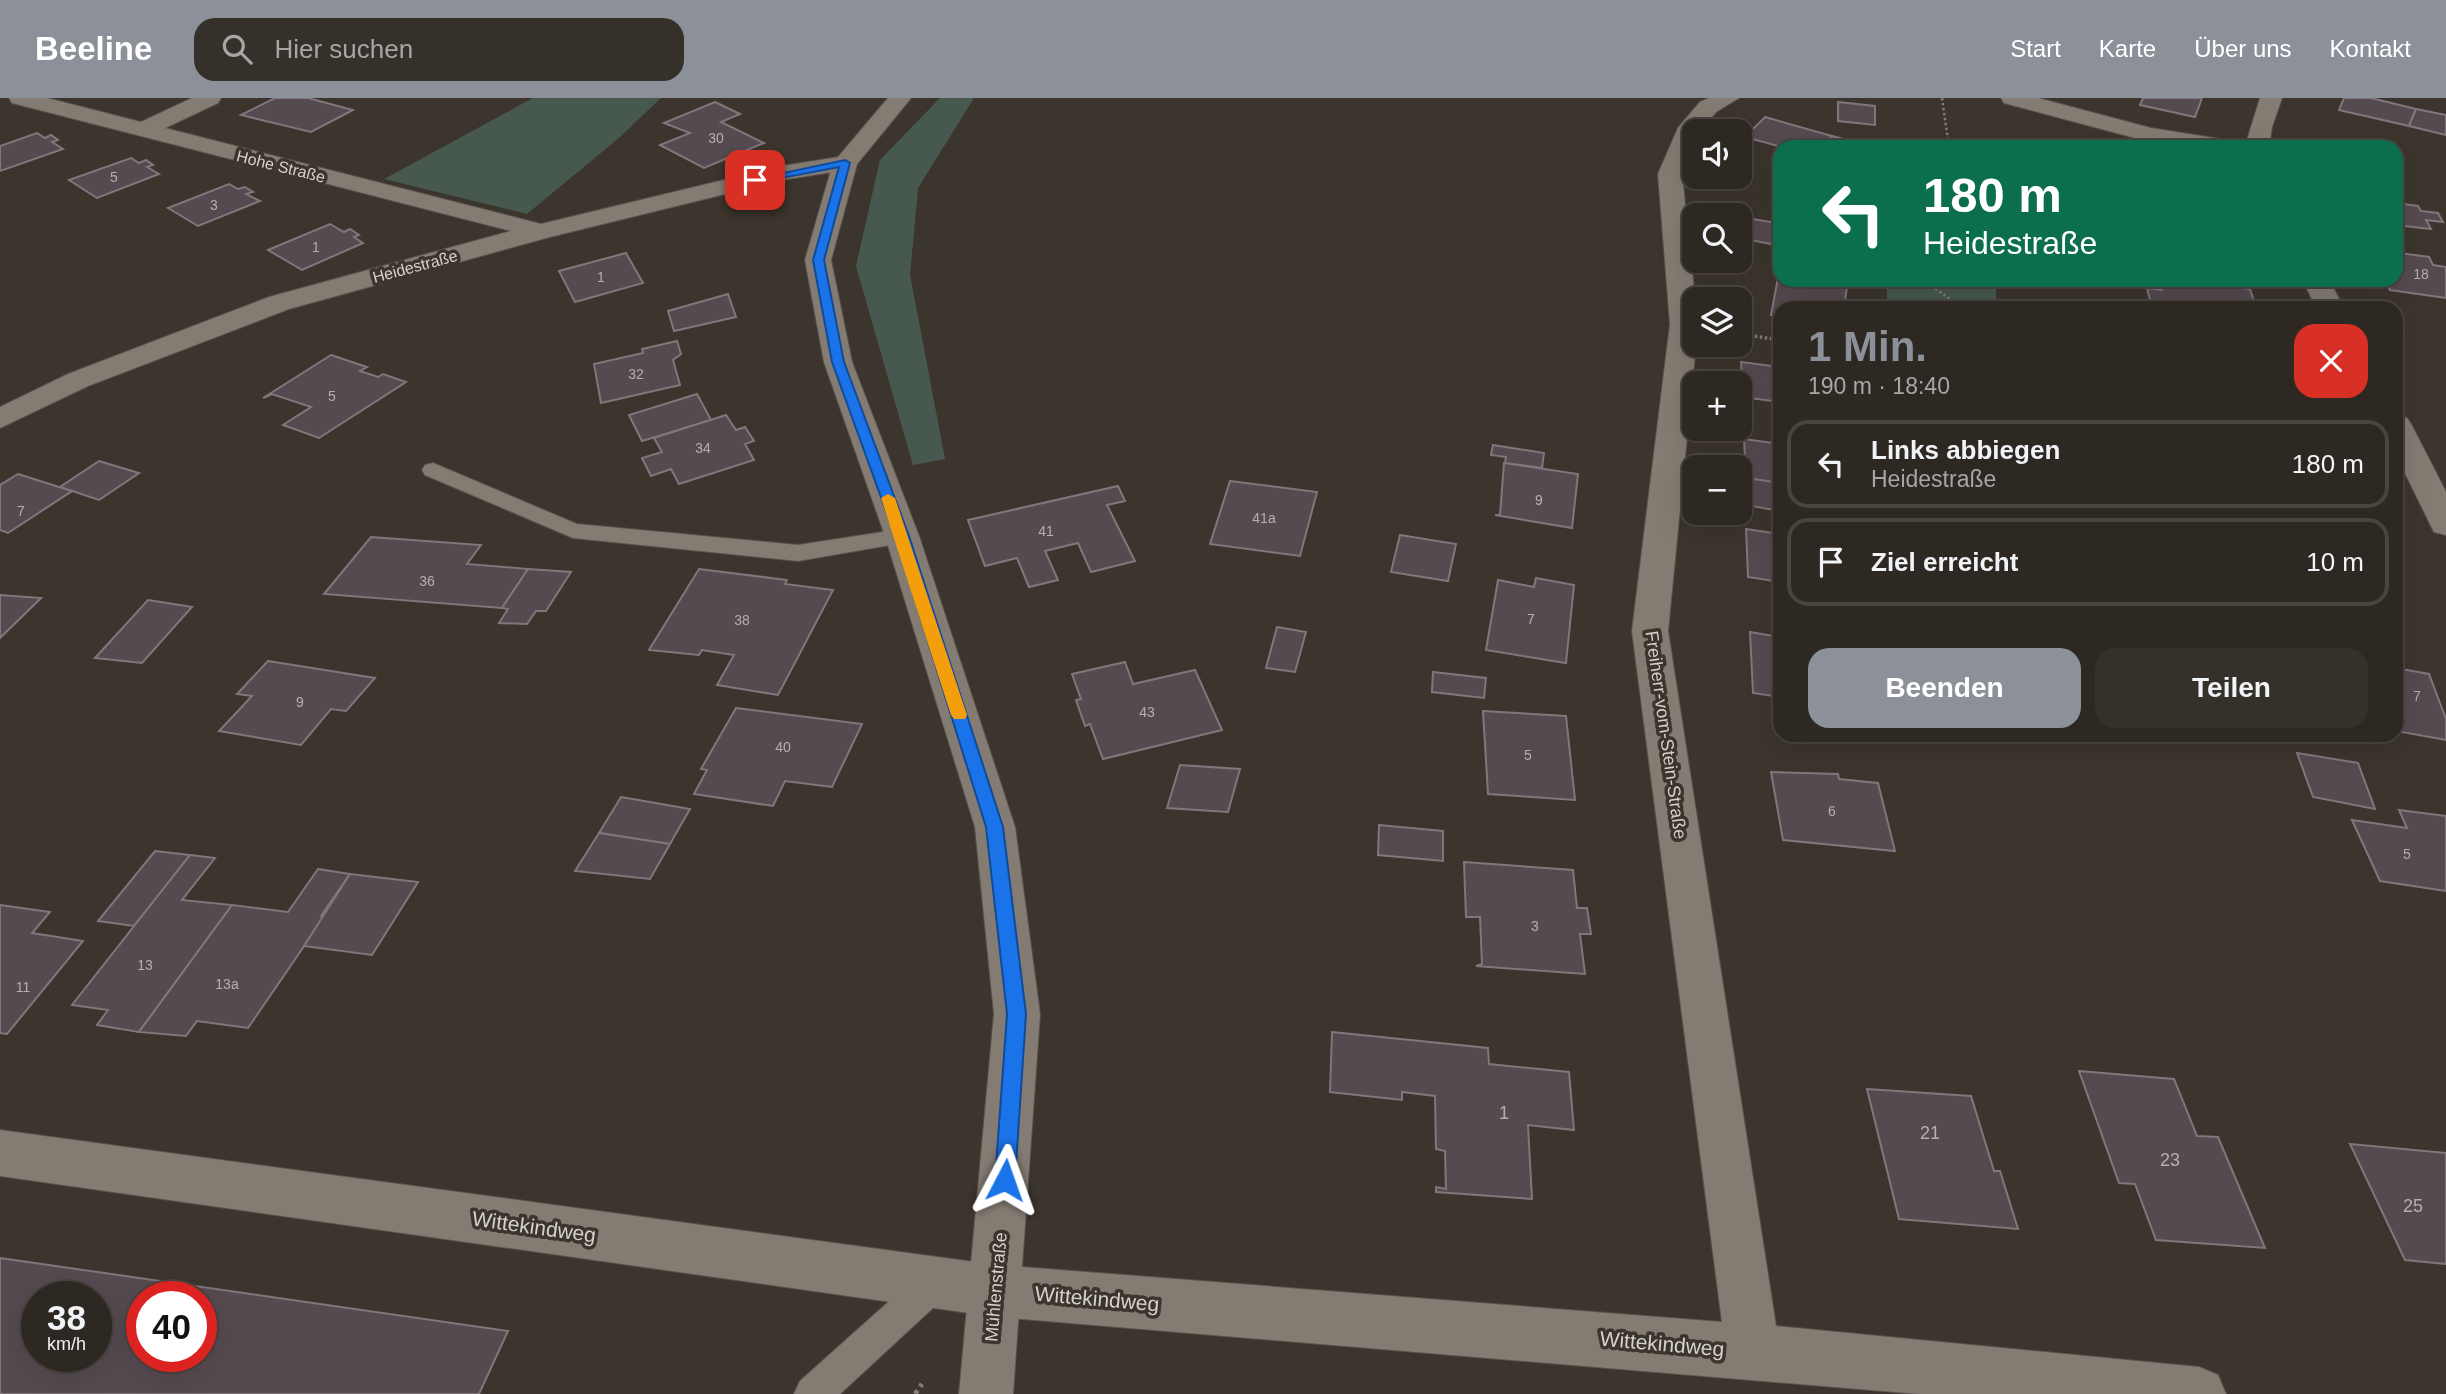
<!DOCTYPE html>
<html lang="de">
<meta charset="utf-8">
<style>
body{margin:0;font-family:Helvetica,sans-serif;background:#35302a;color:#f1f3f6;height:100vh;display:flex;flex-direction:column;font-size:26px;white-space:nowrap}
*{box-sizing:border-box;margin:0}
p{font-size:23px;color:#a7a6a5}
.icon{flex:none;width:38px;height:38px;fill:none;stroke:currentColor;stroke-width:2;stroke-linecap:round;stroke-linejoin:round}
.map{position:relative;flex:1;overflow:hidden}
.drawer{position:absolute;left:1773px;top:203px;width:630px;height:441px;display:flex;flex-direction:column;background:#2d2822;border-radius:21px;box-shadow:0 7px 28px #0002,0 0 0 2px #484440}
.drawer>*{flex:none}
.hud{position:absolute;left:1773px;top:42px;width:630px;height:147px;border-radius:21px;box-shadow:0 7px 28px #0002,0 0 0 2px #484440;background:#0b6e4f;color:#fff;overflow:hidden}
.buttons{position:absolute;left:1682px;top:21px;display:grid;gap:14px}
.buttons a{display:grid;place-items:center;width:70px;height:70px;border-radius:14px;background:#2d2822;box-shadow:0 7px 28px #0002,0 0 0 2px #484440;font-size:35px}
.speed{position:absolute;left:21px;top:1183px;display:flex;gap:14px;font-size:35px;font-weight:700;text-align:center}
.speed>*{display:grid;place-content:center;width:91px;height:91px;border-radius:50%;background:#2d2822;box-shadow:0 7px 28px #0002,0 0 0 2px #484440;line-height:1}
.speed small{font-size:18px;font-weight:400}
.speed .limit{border:10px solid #d22;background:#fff;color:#111}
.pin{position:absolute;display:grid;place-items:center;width:60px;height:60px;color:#fff;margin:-30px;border-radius:14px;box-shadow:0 4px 10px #0006}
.me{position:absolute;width:77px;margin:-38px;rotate:4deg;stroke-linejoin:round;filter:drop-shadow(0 0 5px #0008)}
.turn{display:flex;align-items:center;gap:24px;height:147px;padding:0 35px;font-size:32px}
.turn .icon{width:91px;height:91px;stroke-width:2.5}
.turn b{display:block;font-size:49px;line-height:60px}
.round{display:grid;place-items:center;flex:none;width:74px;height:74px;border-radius:21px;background:#35302a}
.headline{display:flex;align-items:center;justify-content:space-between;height:119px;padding:0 35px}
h1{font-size:42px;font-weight:700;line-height:52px;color:#8c9099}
.cta{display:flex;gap:14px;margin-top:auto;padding:14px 35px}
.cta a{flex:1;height:80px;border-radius:21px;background:#8c9099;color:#fff;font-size:28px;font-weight:700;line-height:80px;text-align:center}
.cta a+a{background:#35302a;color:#f1f3f6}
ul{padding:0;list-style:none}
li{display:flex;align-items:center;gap:21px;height:88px;margin:0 14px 10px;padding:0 21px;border:4px solid #484440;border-radius:21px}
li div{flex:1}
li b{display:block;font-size:26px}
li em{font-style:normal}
header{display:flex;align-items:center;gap:42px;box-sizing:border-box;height:98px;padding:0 35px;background:#8c9099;color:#fff}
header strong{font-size:33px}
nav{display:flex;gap:38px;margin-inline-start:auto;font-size:24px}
.search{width:490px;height:63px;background:#35302a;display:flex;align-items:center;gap:18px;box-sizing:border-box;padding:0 24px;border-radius:21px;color:#a7a6a5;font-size:26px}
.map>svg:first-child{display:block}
.green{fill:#47594f}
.building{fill:#554a50;stroke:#81767c;stroke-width:2;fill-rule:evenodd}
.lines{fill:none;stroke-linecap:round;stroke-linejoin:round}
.lane-casing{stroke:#58534c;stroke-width:2}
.street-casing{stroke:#58534c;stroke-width:2}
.secondary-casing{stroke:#58534c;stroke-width:2}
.path-far2{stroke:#827c75;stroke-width:2.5;stroke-dasharray:2.5 2.5;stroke-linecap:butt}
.path-far1{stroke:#827c75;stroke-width:3.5;stroke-dasharray:2.5 2.5;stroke-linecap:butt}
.path{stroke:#827c75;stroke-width:5;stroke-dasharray:4.5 4.5;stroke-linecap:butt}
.lane{fill:#847c73;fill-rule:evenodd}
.street{fill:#847c73;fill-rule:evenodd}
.secondary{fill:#847c73;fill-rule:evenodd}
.route{fill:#1a73e8;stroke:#114b97;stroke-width:2}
.slow{fill:#f59e0b}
.labels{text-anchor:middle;stroke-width:7;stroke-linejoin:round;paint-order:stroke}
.number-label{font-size:14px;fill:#b5afad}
.far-street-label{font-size:16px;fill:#d5d1cc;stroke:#3c352d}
.street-label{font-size:18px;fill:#d5d1cc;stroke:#3c352d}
.near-number-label{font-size:18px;fill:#b5afad}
.near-street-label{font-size:21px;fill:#d5d1cc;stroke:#3c352d}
</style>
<header>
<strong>Beeline</strong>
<div class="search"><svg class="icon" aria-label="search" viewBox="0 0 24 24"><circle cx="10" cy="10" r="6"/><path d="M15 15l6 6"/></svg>Hier suchen</div>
<nav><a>Start</a><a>Karte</a><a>Über uns</a><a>Kontakt</a></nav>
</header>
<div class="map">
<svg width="2446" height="1296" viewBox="0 0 2446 1296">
<rect width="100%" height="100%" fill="#3c352d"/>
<g class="green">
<polygon points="533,0 661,0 620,39 527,116 384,81"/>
<polygon points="940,0 974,0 918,90 910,177 945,361 913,367 856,168 880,62"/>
<polygon points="1887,182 1995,182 1997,210 1887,210"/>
</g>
<g class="building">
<polygon points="275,0 308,0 353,12 311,34 241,17"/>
<polygon points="2143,0 2202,0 2195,19 2140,7"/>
<polygon points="2344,0 2371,0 2416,11 2409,28 2339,12"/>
<polygon points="715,4 740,16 721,24 764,45 704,70 660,47 690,35 664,25"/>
<polygon points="1838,4 1875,8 1875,27 1838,23"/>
<polygon points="2416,11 2446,17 2446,37 2409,28"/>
<polygon points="1765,19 1832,38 1822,49 1782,49 1745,39"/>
<polygon points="37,35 45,40 51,37 58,42 52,44 63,51 0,73 0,48"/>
<polygon points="1832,38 1873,49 1822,49"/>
<polygon points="1981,41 2019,45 2020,49 1982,49"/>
<polygon points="131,60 139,65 146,62 153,67 147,69 159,76 97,100 69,82"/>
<polygon points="229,86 238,91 245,89 253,94 246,96 260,103 198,128 168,110"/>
<polygon points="2396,105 2418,108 2421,113 2438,115 2443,124 2426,122 2431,131 2396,127"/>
<polygon points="1740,119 1777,125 1771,146 1740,140"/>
<polygon points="330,126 344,134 350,131 359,137 354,139 363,145 302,172 268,152"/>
<polygon points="626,155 643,185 575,204 559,173"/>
<polygon points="2400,155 2429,159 2433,167 2446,169 2446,200 2390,192 2385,182 2396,182 2396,161 2404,162"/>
<polygon points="1780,169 1780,182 1848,182 1844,210 1780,210 1780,219 1771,217"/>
<polygon points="2159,182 2185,182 2250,191 2256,210 2152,210 2147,190 2162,192"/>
<polygon points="728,196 736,219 674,233 668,213"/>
<polygon points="677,243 681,256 673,262 680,287 601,305 594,266 643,255 642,251"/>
<polygon points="331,257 367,269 360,273 378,279 383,276 406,284 319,340 283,327 311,309 272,296 263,300"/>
<polygon points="1741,264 1780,269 1780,304 1743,299"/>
<polygon points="697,296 711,322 642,343 629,317"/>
<polygon points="726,317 736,332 745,329 754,343 745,346 754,362 679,386 671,371 651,378 642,360 662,354 654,340"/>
<polygon points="1744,341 1780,346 1780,385 1746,380"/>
<polygon points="1493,347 1544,355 1542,370 1505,365 1506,359 1491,357"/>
<polygon points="99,363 139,375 99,402 60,389"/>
<polygon points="1504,365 1578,376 1572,430 1495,417 1500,417"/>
<polygon points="18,376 72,393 8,435 0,432 0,387"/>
<polygon points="1740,379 1780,385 1780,413 1740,406"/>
<polygon points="1230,383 1317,394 1300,458 1210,446"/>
<polygon points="1118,388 1125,403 1107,407 1135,463 1091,474 1078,445 1045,453 1058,482 1029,489 1017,460 985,468 968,422"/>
<polygon points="1746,431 1780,436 1780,484 1748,479"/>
<polygon points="1400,437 1456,446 1448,483 1391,474"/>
<polygon points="371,439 481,447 467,466 528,471 502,510 324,496"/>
<polygon points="528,471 571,474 546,513 536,513 527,526 499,525 508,511 502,510"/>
<polygon points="699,471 787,482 785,486 833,492 778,597 717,587 734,557 702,552 699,557 649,552"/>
<polygon points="1536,480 1574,487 1566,565 1486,552 1498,482 1534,489"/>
<polygon points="0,497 41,500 0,540"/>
<polygon points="148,502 192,509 142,565 95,560"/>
<polygon points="1277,529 1306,534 1295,574 1266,570"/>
<polygon points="1750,534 1780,539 1780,599 1753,595"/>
<polygon points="268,563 375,580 346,613 331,611 301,647 219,633 252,598 237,596"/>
<polygon points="1125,564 1133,586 1195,572 1222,632 1103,661 1090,626 1085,628 1076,602 1081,601 1072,576"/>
<polygon points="2396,570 2429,576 2446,621 2446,642 2396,633"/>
<polygon points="1433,574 1486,580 1484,600 1432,594"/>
<polygon points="736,610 862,626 832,689 785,683 773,708 694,696 707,672 701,671"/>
<polygon points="1483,613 1566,618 1575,702 1488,696"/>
<polygon points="2297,655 2358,665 2375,711 2313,699"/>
<polygon points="1180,667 1240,671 1228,714 1167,710"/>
<polygon points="1771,674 1838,676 1839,681 1878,685 1895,753 1783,742"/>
<polygon points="621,699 690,711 670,746 599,735"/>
<polygon points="2399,712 2446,718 2446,793 2380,783 2352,722 2407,730"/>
<polygon points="1379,727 1443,733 1443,763 1378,757"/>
<polygon points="599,735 670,746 650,781 575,773"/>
<polygon points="155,753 190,757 134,828 98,823"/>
<polygon points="190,757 215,760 182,802 232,807 139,934 97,927 108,912 72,907"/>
<polygon points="1464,764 1573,772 1577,810 1587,810 1591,836 1580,836 1585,876 1476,868 1482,866 1480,819 1466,819"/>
<polygon points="318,771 350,776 321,818 324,819 248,930 197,923 186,938 139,934 232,807 288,814"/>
<polygon points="350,776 418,784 372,857 304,848"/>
<polygon points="0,807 50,814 32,835 83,843 7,936 0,935"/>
<polygon points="1332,934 1488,950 1489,966 1569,974 1574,1032 1528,1027 1532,1101 1436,1094 1436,1089 1446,1091 1445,1053 1436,1051 1435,998 1402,994 1402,1002 1330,994"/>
<polygon points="2079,973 2174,981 2197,1038 2218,1039 2265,1150 2156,1142 2135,1086 2119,1085"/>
<polygon points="1867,991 1971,998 1994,1073 2000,1073 2018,1131 1899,1121"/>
<polygon points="2350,1046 2446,1055 2446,1166 2405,1162"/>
<path d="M0,1160L508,1233L479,1296H0ZM37,1199H96V1258H37ZM142,1199H201V1258H142Z"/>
</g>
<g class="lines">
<defs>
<g id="lane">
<polygon points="433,365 577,426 798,447 902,431 910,433 913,438 910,443 902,445 798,463 573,440 425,377 422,372 425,367"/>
<polygon points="935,1167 947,1173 953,1185 947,1197 840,1296 794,1296 800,1283 923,1173"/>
</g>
<g id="street">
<polygon points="9,0 47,0 141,24 192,0 221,0 218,5 165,30 541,126 782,68 845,58 854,60 857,65 854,70 845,72 782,82 550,139 289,211 88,288 0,330 0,309 68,276 269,199 511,133 12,5"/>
<polygon points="1709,0 1739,0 1716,14 1700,33 1694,33 1694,48 1682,76 1695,201 1696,247 1668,533 1776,1228 2199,1269 2218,1277 2226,1296 1919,1296 997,1219 0,1078 0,1032 997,1167 1722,1224 1632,533 1670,226 1658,76 1678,30 1700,4"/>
<polygon points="2001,0 2038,0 2151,30 2246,45 2260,0 2282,0 2272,29 2269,49 2186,49 2150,44 2004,5"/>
<polygon points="2303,182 2329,182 2344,210 2316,210"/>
<polygon points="2396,317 2407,320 2411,326 2446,394 2446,437 2434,434 2430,426 2396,357"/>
</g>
<polygon id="secondary" points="888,0 911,0 857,66 831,162 852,264 919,438 1015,729 1040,916 1013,1296 959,1296 994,916 975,729 885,438 824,264 805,162 833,65"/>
</defs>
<use href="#lane" class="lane-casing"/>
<use href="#street" class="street-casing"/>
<use href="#secondary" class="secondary-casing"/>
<g class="path-far2">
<polyline points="1942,0 1949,49"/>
<polyline points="1923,182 1963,210"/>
</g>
<polyline class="path-far1" points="1740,236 1780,242"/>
<polyline class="path" points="915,1296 922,1286"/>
<use href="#lane" class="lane"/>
<use href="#street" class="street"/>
<use href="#secondary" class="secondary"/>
</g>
<polygon class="route" points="845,62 850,65 824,162 844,264 909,438 1003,729 1026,916 1015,1082 1012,1089 1005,1092 998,1089 995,1082 1007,916 986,729 895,438 832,264 813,162 839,69 755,85 750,82"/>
<polygon class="slow" points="888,396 895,400 967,617 965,621 954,621 951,617 881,400"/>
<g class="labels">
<g class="number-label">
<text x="716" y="45">30</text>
<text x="114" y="84">5</text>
<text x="214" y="112">3</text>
<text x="316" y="154">1</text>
<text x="2421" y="181">18</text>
<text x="601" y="184">1</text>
<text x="636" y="281">32</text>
<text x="332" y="303">5</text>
<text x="703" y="355">34</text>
<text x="1539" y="407">9</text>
<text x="21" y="418">7</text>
<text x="1264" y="425">41a</text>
<text x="1046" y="438">41</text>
<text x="427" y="488">36</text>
<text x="1531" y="526">7</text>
<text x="742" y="527">38</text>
<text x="2417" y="603">7</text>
<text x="300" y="609">9</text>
<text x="1147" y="619">43</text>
<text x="783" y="654">40</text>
<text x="1528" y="662">5</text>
<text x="1832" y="718">6</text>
<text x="2407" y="761">5</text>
<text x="1535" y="833">3</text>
<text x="145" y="872">13</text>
<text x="227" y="891">13a</text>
<text x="23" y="894">11</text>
</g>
<g class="far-street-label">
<text transform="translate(281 68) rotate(14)" y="6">Hohe Straße</text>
<text transform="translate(415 168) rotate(-15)" y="6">Heidestraße</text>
</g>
<g class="street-label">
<text transform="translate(1666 637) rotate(82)" y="6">Freiherr-vom-Stein-Straße</text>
<text transform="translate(996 1189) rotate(-85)" y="6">Mühlenstraße</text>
</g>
<g class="near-number-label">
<text x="1504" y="1021">1</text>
<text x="1930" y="1041">21</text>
<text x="2170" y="1068">23</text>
<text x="2413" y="1114">25</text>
</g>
<g class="near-street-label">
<text transform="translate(534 1129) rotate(8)" y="7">Wittekindweg</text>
<text transform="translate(1097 1201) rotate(5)" y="7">Wittekindweg</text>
<text transform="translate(1662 1246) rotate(5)" y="7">Wittekindweg</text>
</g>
</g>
</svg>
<div class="buttons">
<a><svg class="icon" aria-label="sound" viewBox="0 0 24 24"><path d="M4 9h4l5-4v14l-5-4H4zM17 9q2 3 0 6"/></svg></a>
<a><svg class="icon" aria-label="search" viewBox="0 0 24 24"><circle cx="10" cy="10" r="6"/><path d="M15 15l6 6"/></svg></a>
<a><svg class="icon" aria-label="layers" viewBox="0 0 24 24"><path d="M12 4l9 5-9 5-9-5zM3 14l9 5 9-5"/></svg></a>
<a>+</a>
<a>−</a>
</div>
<div class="speed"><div>38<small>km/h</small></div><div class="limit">40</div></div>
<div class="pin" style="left:755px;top:82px;background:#d93025"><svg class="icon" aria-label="arrive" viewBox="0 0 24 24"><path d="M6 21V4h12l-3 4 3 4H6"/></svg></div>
<svg class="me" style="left:1005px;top:1082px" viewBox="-20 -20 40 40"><path d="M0-17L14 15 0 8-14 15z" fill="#1a73e8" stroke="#fff" stroke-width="4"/></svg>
<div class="hud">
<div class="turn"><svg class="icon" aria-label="left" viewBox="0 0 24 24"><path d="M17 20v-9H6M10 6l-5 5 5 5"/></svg><div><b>180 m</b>Heidestraße</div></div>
</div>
<section class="drawer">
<div class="headline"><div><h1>1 Min.</h1><p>190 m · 18:40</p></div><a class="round" style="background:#d93025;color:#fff"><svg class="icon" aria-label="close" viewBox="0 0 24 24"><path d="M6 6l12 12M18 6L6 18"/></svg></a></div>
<ul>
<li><svg class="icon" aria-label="left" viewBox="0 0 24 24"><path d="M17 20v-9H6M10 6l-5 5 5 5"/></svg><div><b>Links abbiegen</b><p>Heidestraße</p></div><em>180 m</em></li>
<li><svg class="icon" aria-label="arrive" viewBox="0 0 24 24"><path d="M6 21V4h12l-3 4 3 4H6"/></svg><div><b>Ziel erreicht</b></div><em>10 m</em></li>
</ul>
<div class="cta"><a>Beenden</a><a>Teilen</a></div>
</section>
</div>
